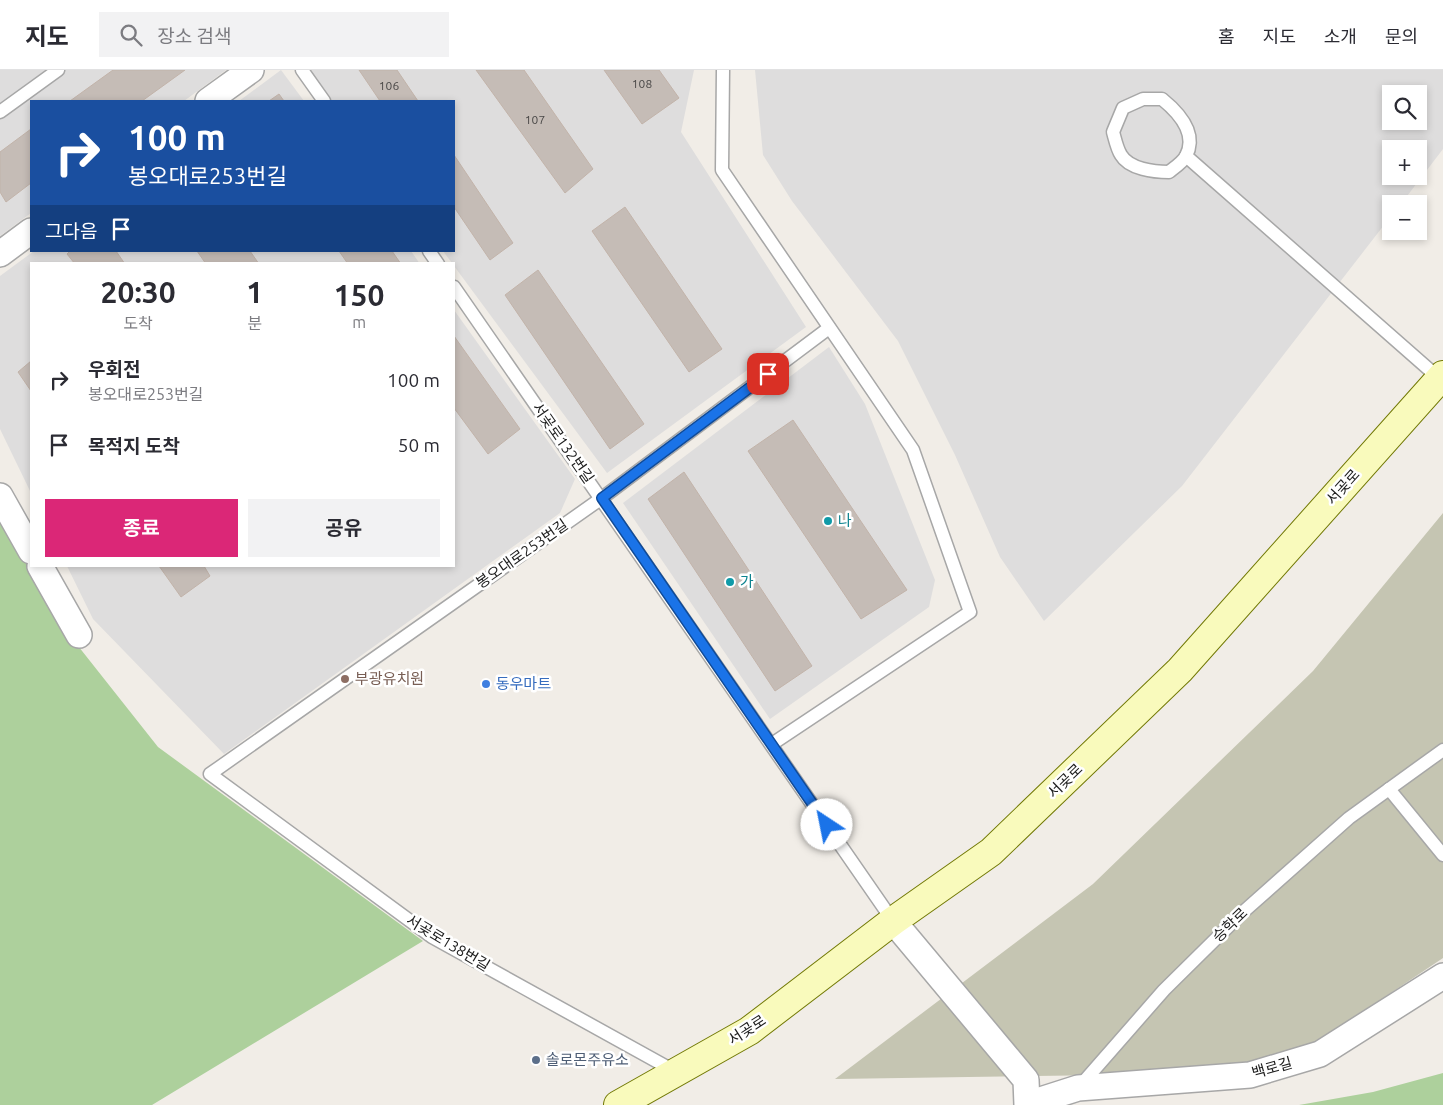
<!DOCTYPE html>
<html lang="ko">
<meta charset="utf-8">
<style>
body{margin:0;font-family:Ubuntu,"Noto Sans KR",sans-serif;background:#f2f2f3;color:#2b2b33;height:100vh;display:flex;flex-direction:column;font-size:19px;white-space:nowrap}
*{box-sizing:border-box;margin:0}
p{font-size:16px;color:#7c7c81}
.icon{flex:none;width:28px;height:28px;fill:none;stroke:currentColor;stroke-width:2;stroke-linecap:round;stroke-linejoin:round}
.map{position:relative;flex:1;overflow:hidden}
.panel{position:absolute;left:30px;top:192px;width:425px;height:305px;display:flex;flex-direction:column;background:#fff;border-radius:0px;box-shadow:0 2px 8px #0003}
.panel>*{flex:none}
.guide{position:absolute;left:30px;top:30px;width:425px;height:152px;border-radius:0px;box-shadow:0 2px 8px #0003;background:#1a4fa0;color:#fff;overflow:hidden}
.controls{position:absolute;left:1382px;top:15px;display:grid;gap:10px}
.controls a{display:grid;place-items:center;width:45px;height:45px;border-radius:0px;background:#fff;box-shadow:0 2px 8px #0003;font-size:25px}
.pin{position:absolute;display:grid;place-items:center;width:42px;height:42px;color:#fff;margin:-21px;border-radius:10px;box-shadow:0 2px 8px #0006}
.me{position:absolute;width:55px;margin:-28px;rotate:326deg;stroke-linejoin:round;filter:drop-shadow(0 0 4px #0008)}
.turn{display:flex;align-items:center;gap:18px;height:105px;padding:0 15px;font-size:22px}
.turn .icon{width:65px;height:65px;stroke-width:2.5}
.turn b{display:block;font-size:35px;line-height:42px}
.then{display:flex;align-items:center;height:48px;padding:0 15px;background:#0003;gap:10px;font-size:19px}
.eta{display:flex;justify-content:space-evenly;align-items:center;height:85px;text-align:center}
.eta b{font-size:30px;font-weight:700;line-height:35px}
.action{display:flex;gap:10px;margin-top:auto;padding:10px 15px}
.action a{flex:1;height:58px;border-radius:0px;background:#db2777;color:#fff;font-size:20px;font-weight:700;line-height:58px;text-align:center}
.action a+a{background:#f2f2f3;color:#2b2b33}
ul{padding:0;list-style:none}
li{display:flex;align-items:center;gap:15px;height:65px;padding:0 15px}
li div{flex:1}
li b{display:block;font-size:19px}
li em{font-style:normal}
header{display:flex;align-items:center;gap:30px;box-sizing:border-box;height:70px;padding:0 25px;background:#fff;border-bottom:1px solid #e1e1e2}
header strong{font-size:24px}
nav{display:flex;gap:28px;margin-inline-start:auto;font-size:18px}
.search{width:350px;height:45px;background:#f2f2f3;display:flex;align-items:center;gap:12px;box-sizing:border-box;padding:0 18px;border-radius:0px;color:#7c7c81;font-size:19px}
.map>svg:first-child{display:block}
.residential{fill:#dedddd;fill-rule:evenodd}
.construction{fill:#c5c5b2}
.forest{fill:#add09c}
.building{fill:#c5bcb6;stroke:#c2b3a9}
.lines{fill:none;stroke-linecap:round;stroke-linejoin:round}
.service-casing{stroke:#a7a7a7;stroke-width:15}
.minor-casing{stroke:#a7a7a7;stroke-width:28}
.secondary-casing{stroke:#727905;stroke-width:30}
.service{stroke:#fff;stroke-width:12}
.minor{stroke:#fff;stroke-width:25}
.secondary{stroke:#f9fabc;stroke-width:28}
.route-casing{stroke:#114b97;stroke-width:12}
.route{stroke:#1a73e8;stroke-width:9}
.culture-dot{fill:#0f9aa8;stroke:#fff;stroke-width:2}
.education-dot{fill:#8d6e63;stroke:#fff;stroke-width:2}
.shop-dot{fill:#3f7fe0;stroke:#fff;stroke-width:2}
.service-dot{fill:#5c6f8a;stroke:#fff;stroke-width:2}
.labels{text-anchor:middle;stroke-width:5;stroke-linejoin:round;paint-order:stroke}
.number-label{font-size:12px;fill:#494746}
.street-label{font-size:15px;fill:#202020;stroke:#fff}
.culture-label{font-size:15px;fill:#0d838f;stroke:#fff;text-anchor:start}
.education-label{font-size:15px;fill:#785e54;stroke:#fff;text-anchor:start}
.shop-label{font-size:15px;fill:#366cbe;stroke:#fff;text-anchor:start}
.service-label{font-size:15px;fill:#4e5e75;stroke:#fff;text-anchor:start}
</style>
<header>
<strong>지도</strong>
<div class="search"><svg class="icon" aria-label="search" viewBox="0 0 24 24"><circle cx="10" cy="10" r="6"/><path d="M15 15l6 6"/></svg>장소 검색</div>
<nav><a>홈</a><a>지도</a><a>소개</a><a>문의</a></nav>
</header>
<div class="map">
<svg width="1443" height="1035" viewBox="0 0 1443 1035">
<rect width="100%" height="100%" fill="#f1ede7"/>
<g class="residential">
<polygon points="0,0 226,0 184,31 31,31 31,143 0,166"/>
<polygon points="281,0 304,31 239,31"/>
<polygon points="309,0 694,0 681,62 806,257 607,403 443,181 454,181 454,31 332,31"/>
<path d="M755,0H1443V79L1401,134H1391V146L1182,416L1044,551L1000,487L955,385L898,271L792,131L763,85ZM1391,24H1419V51H1391ZM1391,79H1419V106H1391Z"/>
<polygon points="34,181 411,181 420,194 31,194 31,423 0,359 0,206"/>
<polygon points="454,240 575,409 560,443 224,684 93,549 67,496 454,496"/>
<polygon points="829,277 865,334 935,510 929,537 770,649 623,433"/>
</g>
<polygon class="construction" points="1443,443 1443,888 1255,1014 1108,1005 835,1009 1093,814 1313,601"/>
<g class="forest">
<polygon points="0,444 71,567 158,677 423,871 152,1035 0,1035"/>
<polygon points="1443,1003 1443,1035 1299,1035 1373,1022"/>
</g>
<g class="building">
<polygon points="113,0 185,0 142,31 70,31"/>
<polygon points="359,0 397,0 418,31 380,31"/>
<polygon points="476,0 524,0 593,99 565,123"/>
<polygon points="604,0 659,0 679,28 642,54"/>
<polygon points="279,24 284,31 269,31"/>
<polygon points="31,59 31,113 6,132 0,122 0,82"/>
<polygon points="454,85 513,173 490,190 454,137"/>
<polygon points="625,137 722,279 689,302 592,161"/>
<polygon points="70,181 116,181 125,194 75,194 67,184"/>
<polygon points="197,181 250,181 259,194 206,194"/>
<polygon points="339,181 392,181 401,194 348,194"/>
<polygon points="538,200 644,354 610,379 505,225"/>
<polygon points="454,266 520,359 488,384 454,338"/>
<polygon points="31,291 31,321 18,302"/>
<polygon points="793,350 907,520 861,549 748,381"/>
<polygon points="684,402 812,596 775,621 648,429"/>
<polygon points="159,496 204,496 210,506 181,527"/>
</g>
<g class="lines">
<defs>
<g id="service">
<polyline points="302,0 324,31"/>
<polyline points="723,0 722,100 913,380 970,542 772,674"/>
<path d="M1143,29H1162C1178,42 1198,63 1186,86C1183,92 1174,98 1169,102C1154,102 1129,99 1121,85C1117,79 1115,69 1113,62L1123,38Z"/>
<polyline points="0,42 58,0"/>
<polyline points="1186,86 1440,309"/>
<polyline points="429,181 438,194"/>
<polyline points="454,217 893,851"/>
<polyline points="1389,719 1443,785"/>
<polyline points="676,1002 432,867 210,704 602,428 829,258"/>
<polyline points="1080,1016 1164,920 1242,843 1349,748 1443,680"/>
</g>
<g id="minor">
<polyline points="208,31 251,0"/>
<polyline points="0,184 31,161"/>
<polyline points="0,426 31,481"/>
<polyline points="40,496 79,565"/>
<polyline points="893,851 1026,1010 1027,1035"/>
<polyline points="1028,1034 1078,1018 1250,1005 1320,984 1443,906"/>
</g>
<polyline id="secondary" points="618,1035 749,961 893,851 991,782 1180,600 1443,305"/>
</defs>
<use href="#service" class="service-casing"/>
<use href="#minor" class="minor-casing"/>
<use href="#secondary" class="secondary-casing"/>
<use href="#service" class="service"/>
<use href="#minor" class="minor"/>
<use href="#secondary" class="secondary"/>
</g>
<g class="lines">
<defs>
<polyline id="route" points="768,304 602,428 827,755"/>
</defs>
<use href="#route" class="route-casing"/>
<use href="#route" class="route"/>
</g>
<g class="culture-dot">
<circle cx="828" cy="451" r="5"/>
<circle cx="730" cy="512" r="5"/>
</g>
<circle class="education-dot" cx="345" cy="609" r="5"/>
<circle class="shop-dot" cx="486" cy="614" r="5"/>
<circle class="service-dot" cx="536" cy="990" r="5"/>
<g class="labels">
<g class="number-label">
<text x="642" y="18">108</text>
<text x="389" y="20">106</text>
<text x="535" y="54">107</text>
</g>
<g class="street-label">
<text transform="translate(563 373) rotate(55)" y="5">서곶로132번길</text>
<text transform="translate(1343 417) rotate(-48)" y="5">서곶로</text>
<text transform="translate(522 484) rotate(-35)" y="5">봉오대로253번길</text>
<text transform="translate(1065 711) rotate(-44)" y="5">서곶로</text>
<text transform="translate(1230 855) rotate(-44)" y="5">승학로</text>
<text transform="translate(448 873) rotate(31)" y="5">서곶로138번길</text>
<text transform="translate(747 960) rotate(-33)" y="5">서곶로</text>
<text transform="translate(1272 998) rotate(-16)" y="5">백로길</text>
</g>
<g class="culture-label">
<text x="838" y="456">나</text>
<text x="740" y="517">가</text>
</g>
<g class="education-label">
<text x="355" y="614">부광유치원</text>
</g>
<g class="shop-label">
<text x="496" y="619">동우마트</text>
</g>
<g class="service-label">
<text x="546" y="995">솔로몬주유소</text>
</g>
</g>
</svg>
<div class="controls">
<a><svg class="icon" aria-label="search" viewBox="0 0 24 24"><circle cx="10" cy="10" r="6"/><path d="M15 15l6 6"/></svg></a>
<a>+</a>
<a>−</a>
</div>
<div class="pin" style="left:768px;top:304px;background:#d93025"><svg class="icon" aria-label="arrive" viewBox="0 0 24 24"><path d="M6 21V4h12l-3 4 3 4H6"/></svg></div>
<svg class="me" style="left:827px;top:755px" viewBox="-20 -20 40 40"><circle r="19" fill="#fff"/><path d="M0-13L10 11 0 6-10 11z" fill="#1a73e8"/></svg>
<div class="guide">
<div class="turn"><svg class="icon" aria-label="right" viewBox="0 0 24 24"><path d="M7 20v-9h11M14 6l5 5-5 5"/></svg><div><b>100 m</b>봉오대로253번길</div></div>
<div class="then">그다음<svg class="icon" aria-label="arrive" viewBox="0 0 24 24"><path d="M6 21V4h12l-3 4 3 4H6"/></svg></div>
</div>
<section class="panel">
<div class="eta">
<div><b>20:30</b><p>도착</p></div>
<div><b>1</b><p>분</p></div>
<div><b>150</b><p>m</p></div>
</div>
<ul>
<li><svg class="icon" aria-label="right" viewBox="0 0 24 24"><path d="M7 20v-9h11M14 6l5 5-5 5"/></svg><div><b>우회전</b><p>봉오대로253번길</p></div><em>100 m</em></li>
<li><svg class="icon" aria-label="arrive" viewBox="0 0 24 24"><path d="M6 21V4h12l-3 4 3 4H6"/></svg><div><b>목적지 도착</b></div><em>50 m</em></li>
</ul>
<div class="action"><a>종료</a><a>공유</a></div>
</section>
</div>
